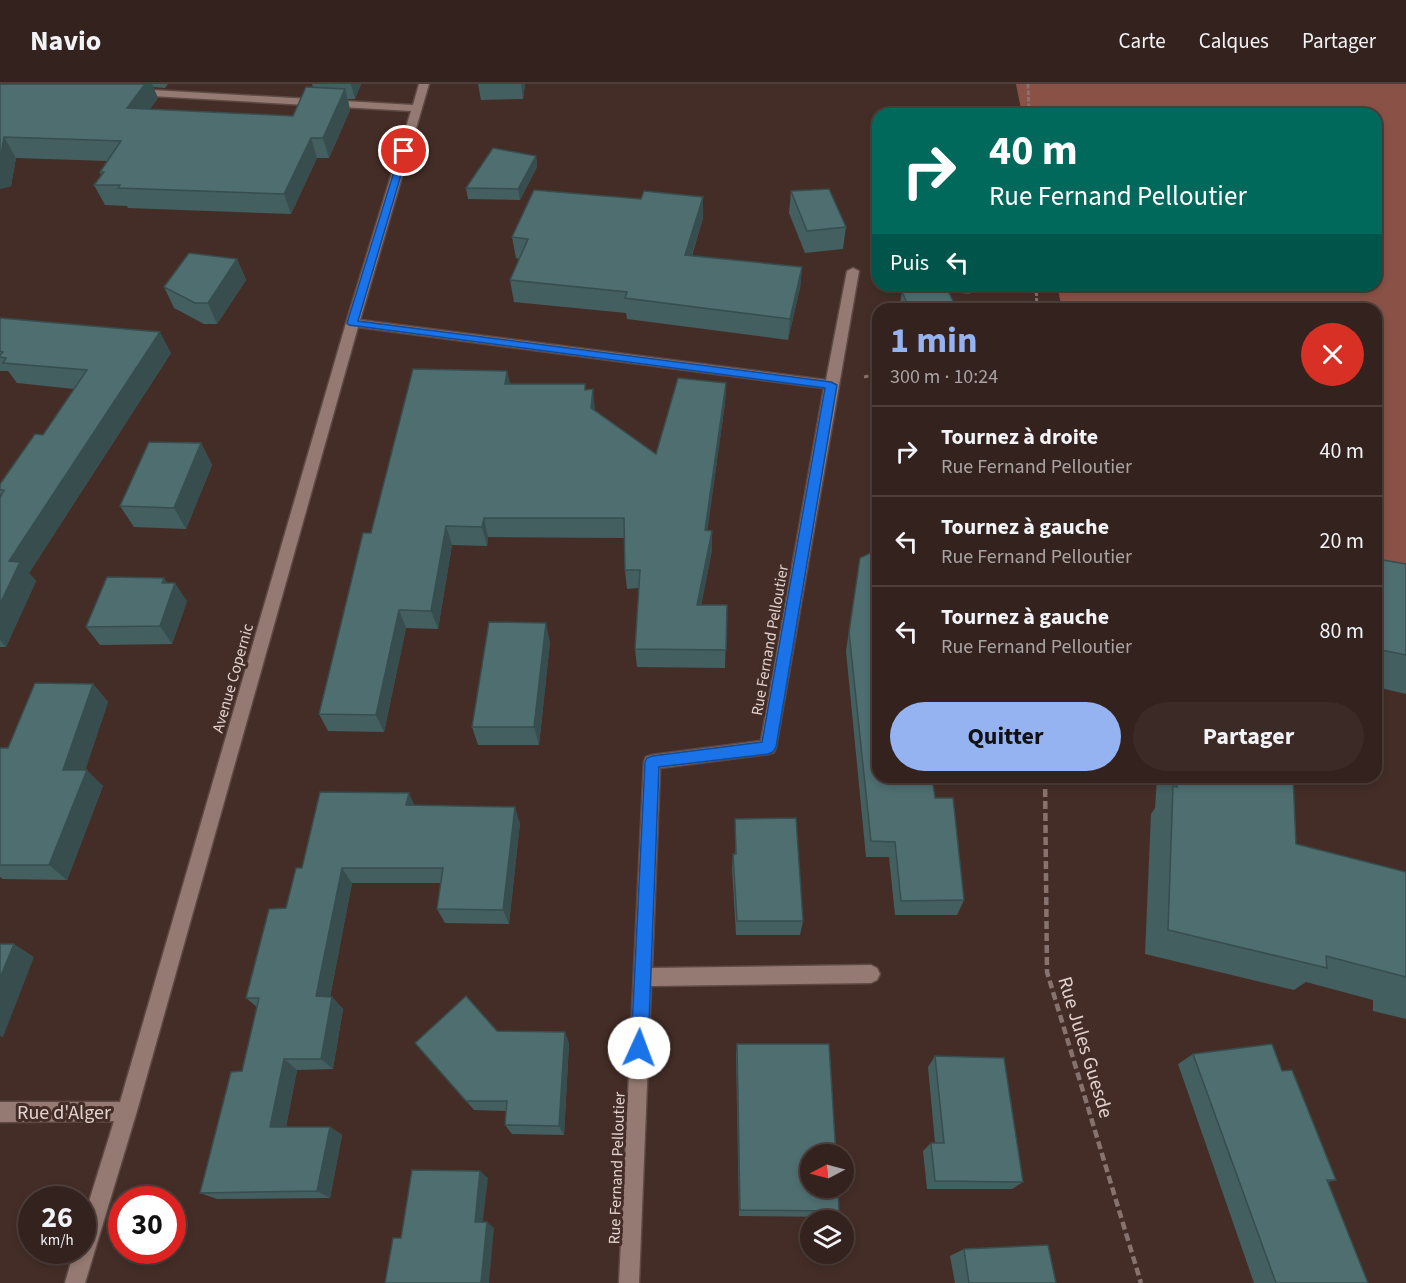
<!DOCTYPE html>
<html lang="fr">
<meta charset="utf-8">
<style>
body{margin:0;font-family:"Source Sans 3",sans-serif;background:#3b2a26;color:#f1f3f6;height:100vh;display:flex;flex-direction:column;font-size:22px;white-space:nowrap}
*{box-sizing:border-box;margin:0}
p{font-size:20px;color:#a9a4a4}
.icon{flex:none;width:33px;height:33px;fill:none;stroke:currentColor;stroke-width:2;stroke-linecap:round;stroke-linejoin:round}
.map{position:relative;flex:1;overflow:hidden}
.sheet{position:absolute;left:872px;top:219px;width:510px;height:480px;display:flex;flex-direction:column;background:#33221d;border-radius:18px;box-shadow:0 3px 9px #0003,0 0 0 2px #4e3f3b}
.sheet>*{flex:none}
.guide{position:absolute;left:872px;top:24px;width:510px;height:183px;border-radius:18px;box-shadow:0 3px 9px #0003,0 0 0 2px #4e3f3b;background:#00695c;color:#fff;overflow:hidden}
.needle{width:39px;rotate:264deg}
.tools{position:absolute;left:800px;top:1060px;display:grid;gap:12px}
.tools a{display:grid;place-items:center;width:54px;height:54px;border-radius:50%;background:#33221d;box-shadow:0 3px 9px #0003,0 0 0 2px #4e3f3b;font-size:30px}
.speed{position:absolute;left:18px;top:1102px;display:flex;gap:12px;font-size:30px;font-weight:700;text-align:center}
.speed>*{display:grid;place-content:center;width:78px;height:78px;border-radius:50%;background:#33221d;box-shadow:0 3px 9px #0003,0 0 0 2px #4e3f3b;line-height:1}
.speed small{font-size:15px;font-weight:400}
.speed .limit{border:9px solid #d22;background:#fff;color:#111}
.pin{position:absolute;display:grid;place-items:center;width:51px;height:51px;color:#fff;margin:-26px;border:3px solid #fff;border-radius:50%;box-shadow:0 2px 6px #0007}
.me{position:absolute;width:66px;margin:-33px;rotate:2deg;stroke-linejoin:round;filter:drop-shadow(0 0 4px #0008)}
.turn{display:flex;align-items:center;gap:21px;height:126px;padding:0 18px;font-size:27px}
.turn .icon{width:78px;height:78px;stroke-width:2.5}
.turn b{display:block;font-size:42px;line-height:51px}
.then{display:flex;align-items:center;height:57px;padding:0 18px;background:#0003;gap:12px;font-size:22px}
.round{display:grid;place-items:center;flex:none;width:63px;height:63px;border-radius:32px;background:#3b2a26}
.headline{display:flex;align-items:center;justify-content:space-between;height:102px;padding:0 18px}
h1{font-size:36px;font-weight:700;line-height:45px;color:#95b2f1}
.action{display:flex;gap:12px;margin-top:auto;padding:12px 18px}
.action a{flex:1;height:69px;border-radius:36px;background:#95b2f1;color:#111;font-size:24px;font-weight:700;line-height:69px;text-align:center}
.action a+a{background:#3b2a26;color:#f1f3f6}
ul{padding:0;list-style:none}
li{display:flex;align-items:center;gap:18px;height:90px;padding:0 18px;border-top:2px solid #4e3f3b}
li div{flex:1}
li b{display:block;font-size:22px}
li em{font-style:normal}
header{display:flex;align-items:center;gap:36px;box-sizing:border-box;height:84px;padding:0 30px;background:#33221d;border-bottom:2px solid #4e3f3b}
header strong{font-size:28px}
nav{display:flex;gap:33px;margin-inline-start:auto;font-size:21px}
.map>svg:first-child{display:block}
.forest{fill:#8a5246}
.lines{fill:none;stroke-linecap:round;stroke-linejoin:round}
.minor-casing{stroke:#5e4945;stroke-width:3}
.path-far1{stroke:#86726e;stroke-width:3;stroke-dasharray:4.5 2;stroke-linecap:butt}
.path{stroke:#86726e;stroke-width:4.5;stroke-dasharray:8 4;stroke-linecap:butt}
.minor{fill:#957a73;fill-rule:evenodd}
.wall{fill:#445f60}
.shaded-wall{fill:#374d4e}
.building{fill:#4f6e70;stroke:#374d4e;stroke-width:1.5}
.route{fill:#1a73e8;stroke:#114b97;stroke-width:1.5}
.labels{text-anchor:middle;stroke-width:6;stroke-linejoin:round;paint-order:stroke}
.street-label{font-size:16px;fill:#e2d2cf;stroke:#442d27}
.near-street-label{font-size:20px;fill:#e2d2cf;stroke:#442d27}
</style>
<header>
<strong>Navio</strong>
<nav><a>Carte</a><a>Calques</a><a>Partager</a></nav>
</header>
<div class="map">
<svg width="1406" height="1199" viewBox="0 0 1406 1199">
<rect width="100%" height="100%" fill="#442d27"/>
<polygon class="forest" points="1016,0 1406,0 1406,487 1376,479 1376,225 1062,225 1057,201 1376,201 1376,30 1022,30"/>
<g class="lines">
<defs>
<polygon id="minor" points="419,0 429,0 360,236 826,296 847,187 853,184 859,187 776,663 774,668 768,670 660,684 652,884 871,881 877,884 880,890 877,896 871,899 651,902 639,1199 619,1199 644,678 646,673 652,671 761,657 824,304 358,243 137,1027 85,1199 65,1199 74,1167 82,1167 82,1140 114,1037 0,1038 0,1018 120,1018 346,239 411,27 135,11 130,8 135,5 413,21"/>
</defs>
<use href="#minor" class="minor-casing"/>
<g class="path-far1">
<polyline points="1028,0 1029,30"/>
<polyline points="1036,201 1037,225"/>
<polyline points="864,293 878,290"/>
</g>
<polyline class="path" points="1045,693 1047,888 1141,1199"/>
<use href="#minor" class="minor"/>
</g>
<g class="wall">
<polygon points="0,0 168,0 165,4 153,3 158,14 150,25 293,32 313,4 312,0 361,0 355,15 348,15 350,26 329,74 317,74 291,130 128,124 127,122 105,121 94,101 101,91 100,88 107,77 16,74 11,102 0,105"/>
<polygon points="478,0 525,0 523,15 481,16"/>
<polygon points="536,72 537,83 520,116 468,115 466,104"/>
<polygon points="791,107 846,143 843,165 805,169 789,129"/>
<polygon points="703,134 692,172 802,183 800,204 788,256 627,235 626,229 514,218 510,196 519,175 516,174 512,153"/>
<polygon points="237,175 246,196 217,240 204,240 174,224 164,203"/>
<polygon points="921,201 973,201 970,210 948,208 957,225 899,225 902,208 925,205 920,205"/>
<polygon points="0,234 171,269 29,489 36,497 6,563 0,563 0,414 1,412 0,410 0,400 43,351 74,305 17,299 8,287 0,287"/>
<polygon points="507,287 510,300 585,306 595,326 656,370 726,299 725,319 707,447 712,466 701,521 727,521 725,584 637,583 635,565 639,504 627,505 625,486 625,454 488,453 487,462 452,461 438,545 406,544 384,648 328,647 319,630 371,449"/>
<polygon points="201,359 212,381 186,445 134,443 120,422"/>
<polygon points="860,474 935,714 964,816 957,831 895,831 889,773 866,773 846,567"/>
<polygon points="1383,476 1406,480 1406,610 1376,603 1376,484"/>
<polygon points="168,499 187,517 172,560 100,561 86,543"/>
<polygon points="550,558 539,661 478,661 472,643"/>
<polygon points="93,600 108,618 85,686 103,702 67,796 3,795 0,793 0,664 8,664"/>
<polygon points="1157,693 1293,693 1296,760 1406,788 1406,935 1373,927 1373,916 1306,898 1294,906 1145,870 1151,730 1155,724"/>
<polygon points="415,721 520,739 509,840 445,839 437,825 441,799 352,799 330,913 332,913 343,925 333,985 297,986 286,1043 330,1043 342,1051 330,1114 217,1115 200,1109 242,987 257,923 246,914 286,824 302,784"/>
<polygon points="735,735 803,837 800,851 736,851 732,785 733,770 735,770"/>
<polygon points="497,947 569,959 564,1051 512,1050 505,1041 506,1027 474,1026 415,959"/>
<polygon points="737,960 839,1127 835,1133 739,1132 736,970"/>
<polygon points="1193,970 1282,987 1336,1096 1328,1098 1368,1199 1254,1199 1178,980"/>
<polygon points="935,972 1023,1098 1012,1105 927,1105 923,1067 931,1059 935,1059 928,983"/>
<polygon points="964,1165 1056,1199 955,1199 950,1172"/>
</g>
<g class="shaded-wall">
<polygon points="145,0 152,0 158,14 136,44 127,24"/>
<polygon points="351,0 361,0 355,15"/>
<polygon points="521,0 525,0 523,15"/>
<polygon points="345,5 350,26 329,74 323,54"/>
<polygon points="4,53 16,74 11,102 0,105 0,77"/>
<polygon points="311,54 317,74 291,130 284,110"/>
<polygon points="536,72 537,83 520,116 518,105"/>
<polygon points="703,113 703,134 685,192 685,171"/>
<polygon points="237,175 246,196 217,240 208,219"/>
<polygon points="802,183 800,204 788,256 790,235"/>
<polygon points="160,248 171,269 29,489 36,497 6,563 0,556 0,520 9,477"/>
<polygon points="507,287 511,307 505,300"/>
<polygon points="726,299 725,319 705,465 705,446"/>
<polygon points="593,305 595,325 594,344 591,324"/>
<polygon points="201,359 212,381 186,445 174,424"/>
<polygon points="484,434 488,453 487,462 482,443"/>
<polygon points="446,442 452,461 438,545 431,527"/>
<polygon points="712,447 712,466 698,539 697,521"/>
<polygon points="164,494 173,506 175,499 187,517 172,560 160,542 162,499"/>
<polygon points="399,526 406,544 384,648 376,631"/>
<polygon points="546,539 550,558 539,661 534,643"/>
<polygon points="93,600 108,618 80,702 63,686"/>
<polygon points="87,686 103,702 67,796 49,781"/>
<polygon points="409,709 417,726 406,721"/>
<polygon points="515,723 520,739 509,840 503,826"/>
<polygon points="342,784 352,799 328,924 316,912"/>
<polygon points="14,860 34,873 3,953 0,952 0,894"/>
<polygon points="332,913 343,925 333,985 321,975"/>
<polygon points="565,948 569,959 564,1051 559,1042"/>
<polygon points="284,975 297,986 284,1051 270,1043"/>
<polygon points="330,1043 342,1051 330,1114 317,1107"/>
<polygon points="480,1087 488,1094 482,1144 475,1138"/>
<polygon points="487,1138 494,1144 489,1199 481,1199"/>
</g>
<g class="building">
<polygon points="0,0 145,0 127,24 293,32 306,3 345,5 323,54 311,54 284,110 118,104 120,101 94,101 104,88 100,88 121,57 4,53 0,77"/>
<polygon points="493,64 536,72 518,105 466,104"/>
<polygon points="829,105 846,143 807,147 791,107"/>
<polygon points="534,106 641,115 644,107 703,113 685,171 802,183 790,235 625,214 627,208 510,196 528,155 512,153"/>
<polygon points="189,169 237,175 208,219 195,219 164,203"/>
<polygon points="946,203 957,225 910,225 902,208"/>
<polygon points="0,234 160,248 9,477 20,478 0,520 0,414 4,406 0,406 0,400 35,350 43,351 87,286 3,279 6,274 0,273 0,271 3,268 0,267"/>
<polygon points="413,285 507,287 505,300 585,300 585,306 593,305 591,324 656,370 678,294 726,299 705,446 712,447 697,521 727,521 726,566 635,565 640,486 625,486 624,434 484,434 482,443 446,442 431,527 399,526 376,631 319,630 363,449 371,449"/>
<polygon points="149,358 201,359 174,424 120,422"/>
<polygon points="878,465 878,693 932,693 935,714 953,714 964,816 901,817 895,758 871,757 849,548 860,474"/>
<polygon points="1383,476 1406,480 1406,571 1376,565 1376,484 1383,485"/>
<polygon points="107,493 164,494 162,499 175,499 160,542 86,543"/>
<polygon points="489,538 546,539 534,643 472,643"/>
<polygon points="35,599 93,600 63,686 87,686 49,781 0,781 0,664 8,664"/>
<polygon points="1178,693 1293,693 1296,760 1406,788 1406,893 1326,872 1327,884 1168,846 1173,702 1177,703"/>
<polygon points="320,708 409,709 406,721 515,723 503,826 437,825 443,784 342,784 316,912 332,913 321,975 284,975 270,1043 330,1043 317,1107 200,1109 231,988 242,987 259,914 246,914 269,825 286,824 296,784 302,784"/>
<polygon points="796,734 803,837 737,837 733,770 736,770 735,735"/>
<polygon points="0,860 14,860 0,894"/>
<polygon points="466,912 497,947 565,948 559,1042 505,1041 507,1017 466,1017 415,959"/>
<polygon points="737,960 829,960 836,1071 810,1071 810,1104 838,1104 839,1127 740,1126"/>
<polygon points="1272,960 1282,987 1292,986 1336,1096 1327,1096 1368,1199 1276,1199 1193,970"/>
<polygon points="935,972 1004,974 1023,1098 935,1097 931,1059 944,1059"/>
<polygon points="412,1086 480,1087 475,1138 487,1138 481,1199 385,1199 393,1154 401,1154"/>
<polygon points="1048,1161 1056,1199 969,1199 964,1165"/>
</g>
<polygon class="route" points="401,65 408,67 358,237 831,298 837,301 776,663 773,668 768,670 659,683 648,964 645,970 639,972 633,970 631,964 645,678 647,674 652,672 762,658 825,304 349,241 347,239"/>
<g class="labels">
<g class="street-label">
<text transform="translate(769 556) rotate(-80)" y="6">Rue Fernand Pelloutier</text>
<text transform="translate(232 594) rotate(-74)" y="6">Avenue Copernic</text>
<text transform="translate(616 1084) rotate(-88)" y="6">Rue Fernand Pelloutier</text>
</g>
<g class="near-street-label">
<text transform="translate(1086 963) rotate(73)" y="7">Rue Jules Guesde</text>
<text x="64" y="1035">Rue d'Alger</text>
</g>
</g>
</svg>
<div class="tools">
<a><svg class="needle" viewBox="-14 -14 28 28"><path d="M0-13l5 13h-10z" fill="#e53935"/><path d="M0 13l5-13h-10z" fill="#a9a4a4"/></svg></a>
<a><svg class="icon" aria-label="layers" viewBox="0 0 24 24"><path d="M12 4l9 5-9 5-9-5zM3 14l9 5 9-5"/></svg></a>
</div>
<div class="speed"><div>26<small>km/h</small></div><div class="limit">30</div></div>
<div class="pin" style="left:404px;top:67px;background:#d93025"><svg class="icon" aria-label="arrive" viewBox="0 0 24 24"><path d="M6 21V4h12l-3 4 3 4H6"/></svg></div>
<svg class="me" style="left:639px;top:964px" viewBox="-20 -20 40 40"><circle r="19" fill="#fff"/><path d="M0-13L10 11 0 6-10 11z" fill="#1a73e8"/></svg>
<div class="guide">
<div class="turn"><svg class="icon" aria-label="right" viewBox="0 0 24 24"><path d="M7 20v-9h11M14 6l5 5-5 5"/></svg><div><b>40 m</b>Rue Fernand Pelloutier</div></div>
<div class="then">Puis<svg class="icon" aria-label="left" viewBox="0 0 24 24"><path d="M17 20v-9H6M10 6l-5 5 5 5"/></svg></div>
</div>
<section class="sheet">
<div class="headline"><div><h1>1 min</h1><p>300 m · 10:24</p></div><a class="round" style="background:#d93025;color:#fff"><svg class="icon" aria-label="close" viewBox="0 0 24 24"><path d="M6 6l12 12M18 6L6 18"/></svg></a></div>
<ul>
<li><svg class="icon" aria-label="right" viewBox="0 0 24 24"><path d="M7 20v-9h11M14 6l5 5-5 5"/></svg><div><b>Tournez à droite</b><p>Rue Fernand Pelloutier</p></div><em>40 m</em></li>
<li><svg class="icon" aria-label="left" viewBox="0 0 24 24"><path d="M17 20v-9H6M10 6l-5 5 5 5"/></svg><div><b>Tournez à gauche</b><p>Rue Fernand Pelloutier</p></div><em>20 m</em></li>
<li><svg class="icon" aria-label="left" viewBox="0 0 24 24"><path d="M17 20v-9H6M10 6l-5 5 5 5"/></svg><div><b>Tournez à gauche</b><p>Rue Fernand Pelloutier</p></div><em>80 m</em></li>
</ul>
<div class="action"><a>Quitter</a><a>Partager</a></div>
</section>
</div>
